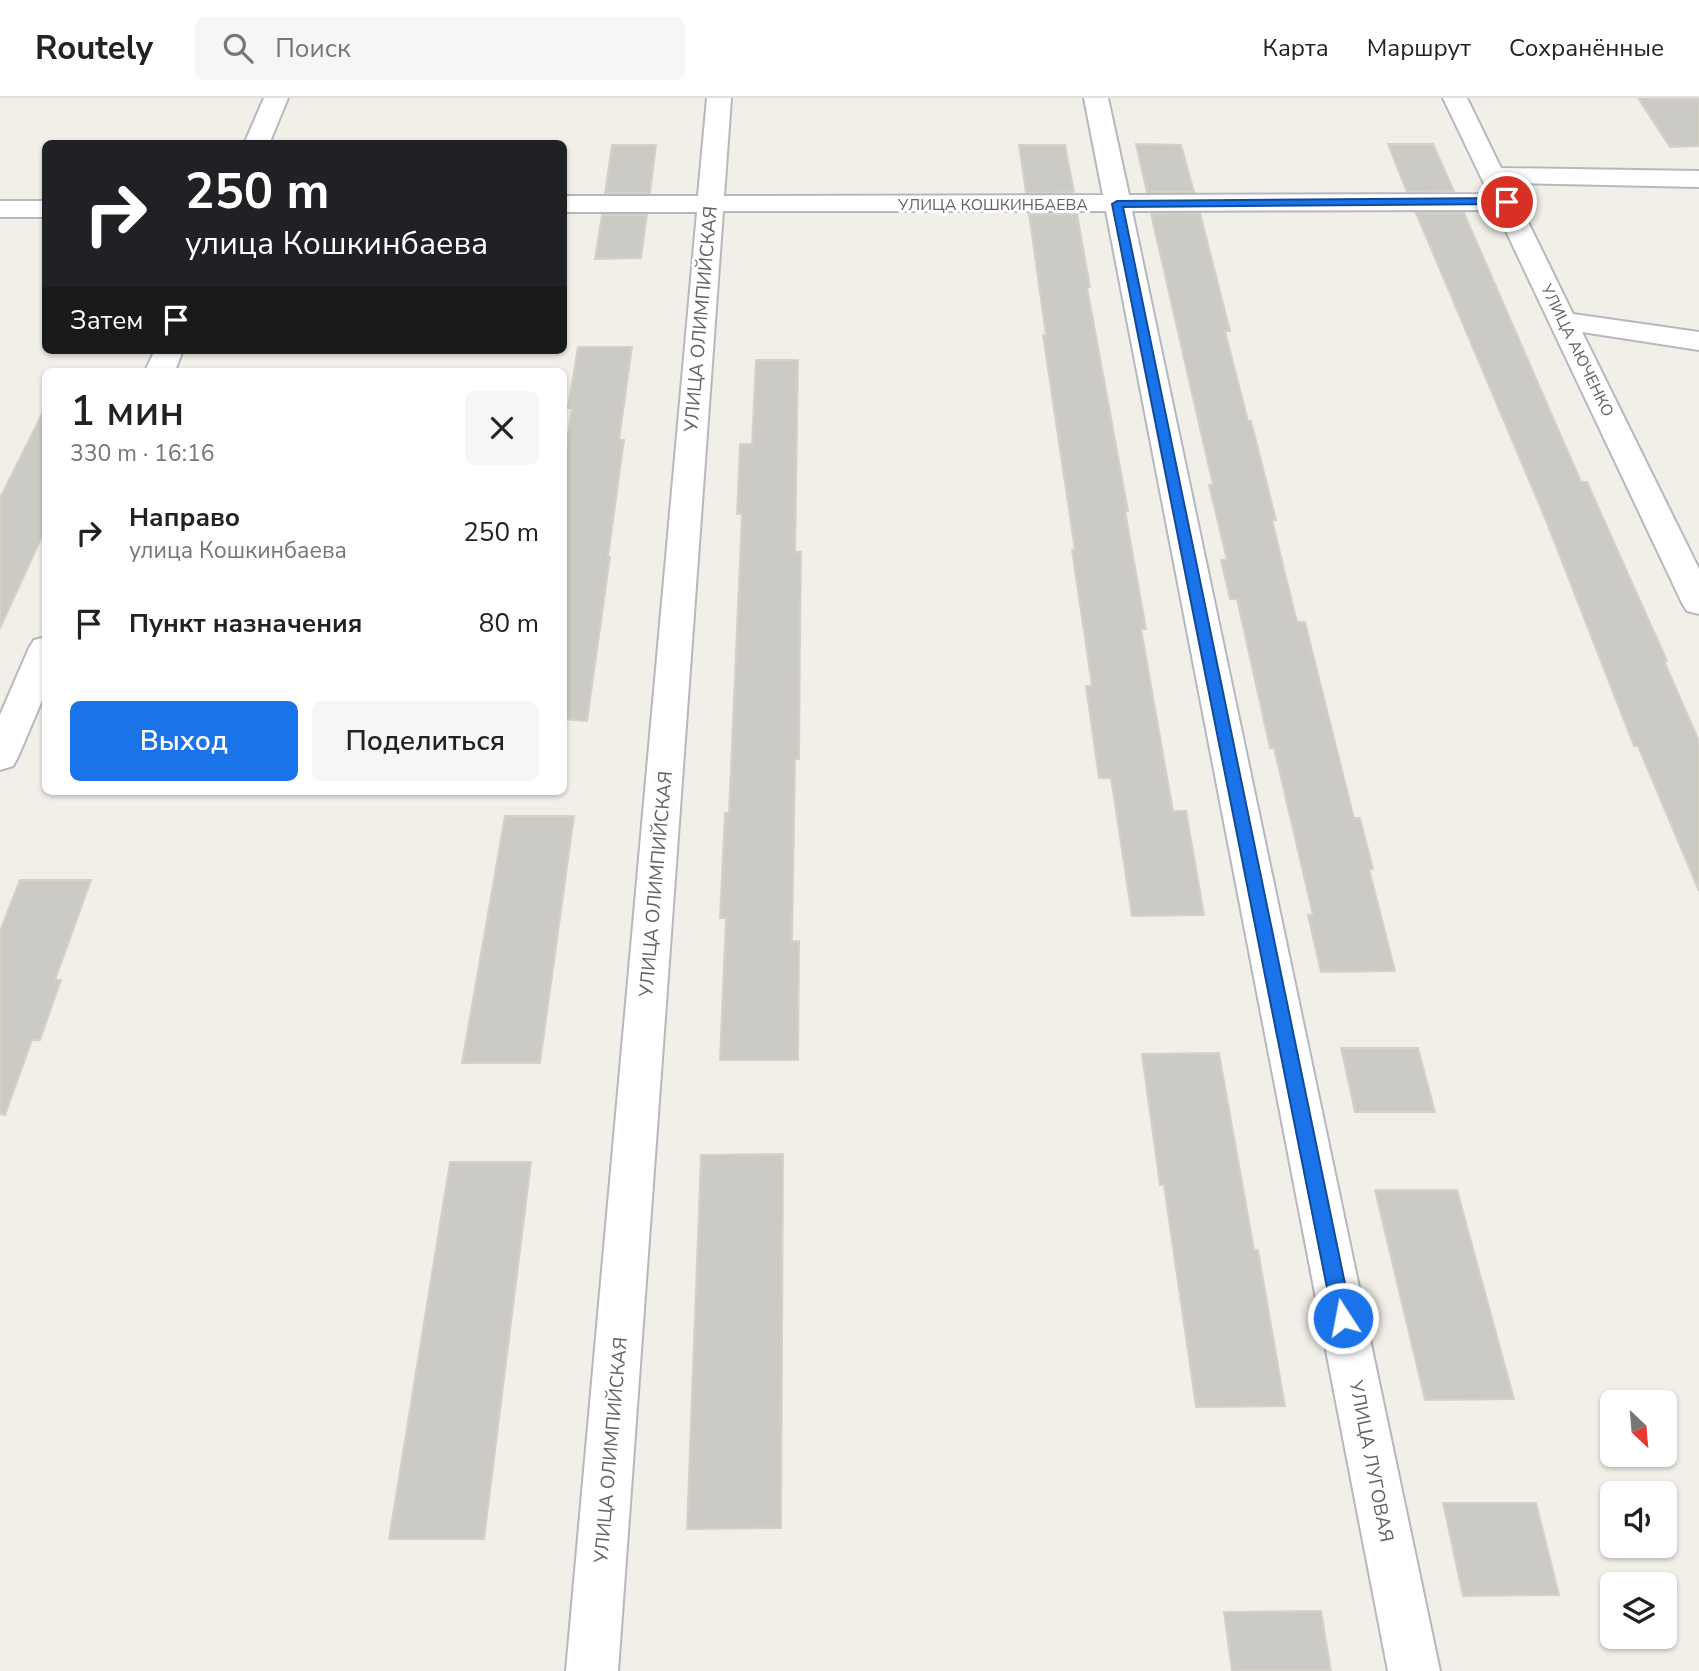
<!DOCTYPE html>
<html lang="ru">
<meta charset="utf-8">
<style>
body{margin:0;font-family:"Nunito Sans",sans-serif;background:#f6f6f6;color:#222;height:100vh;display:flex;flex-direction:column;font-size:26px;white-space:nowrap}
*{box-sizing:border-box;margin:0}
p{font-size:23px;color:#767676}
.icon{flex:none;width:38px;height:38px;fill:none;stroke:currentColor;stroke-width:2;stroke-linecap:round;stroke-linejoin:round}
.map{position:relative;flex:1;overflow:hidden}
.drawer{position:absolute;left:42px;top:270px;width:525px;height:427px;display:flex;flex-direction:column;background:#fff;border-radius:10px;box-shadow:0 2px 5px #0004}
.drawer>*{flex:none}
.hud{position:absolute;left:42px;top:42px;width:525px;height:214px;border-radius:10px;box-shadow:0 2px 5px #0004;background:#202124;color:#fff;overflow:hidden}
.needle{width:46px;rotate:154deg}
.buttons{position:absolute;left:1600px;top:1292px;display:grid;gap:14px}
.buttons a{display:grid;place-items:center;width:77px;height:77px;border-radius:10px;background:#fff;box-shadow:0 2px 5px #0004;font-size:35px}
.pin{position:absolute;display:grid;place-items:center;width:60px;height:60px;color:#fff;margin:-30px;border:4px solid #fff;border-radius:50%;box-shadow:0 2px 7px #0007}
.me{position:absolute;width:77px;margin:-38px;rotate:349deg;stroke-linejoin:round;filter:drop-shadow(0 0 5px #0008)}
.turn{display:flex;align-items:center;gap:24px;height:147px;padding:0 28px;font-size:32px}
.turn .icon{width:91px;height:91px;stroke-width:2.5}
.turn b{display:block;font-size:49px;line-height:60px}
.then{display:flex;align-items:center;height:66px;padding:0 28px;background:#0003;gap:14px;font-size:26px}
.round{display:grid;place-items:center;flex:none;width:74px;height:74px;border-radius:10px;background:#f6f6f6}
.head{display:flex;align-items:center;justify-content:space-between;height:119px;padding:0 28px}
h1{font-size:42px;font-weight:600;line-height:52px}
.cta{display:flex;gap:14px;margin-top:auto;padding:14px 28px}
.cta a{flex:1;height:80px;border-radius:10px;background:#1a73e8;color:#fff;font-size:28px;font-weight:600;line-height:80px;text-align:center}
.cta a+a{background:#f6f6f6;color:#222}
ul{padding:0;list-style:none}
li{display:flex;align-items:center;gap:21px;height:91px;padding:0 28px}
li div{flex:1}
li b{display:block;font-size:26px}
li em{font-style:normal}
header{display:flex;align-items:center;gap:42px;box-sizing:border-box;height:98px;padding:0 35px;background:#fff;border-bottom:2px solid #e0e0e0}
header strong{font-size:33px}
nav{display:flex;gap:38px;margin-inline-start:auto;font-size:24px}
.search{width:490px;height:63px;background:#f6f6f6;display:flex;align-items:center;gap:18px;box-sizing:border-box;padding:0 24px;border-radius:10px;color:#767676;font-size:26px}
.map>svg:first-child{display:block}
.building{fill:#cccac5;stroke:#d6d1c6;stroke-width:2}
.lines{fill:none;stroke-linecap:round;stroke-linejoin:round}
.minor-casing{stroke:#b5b8bc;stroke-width:4}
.minor{fill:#fff;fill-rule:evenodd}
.route{fill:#1a73e8;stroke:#114b97;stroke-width:2}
.labels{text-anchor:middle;stroke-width:6;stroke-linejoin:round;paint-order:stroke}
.far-street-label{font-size:16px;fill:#5f6368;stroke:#fff}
.street-label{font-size:19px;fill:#5f6368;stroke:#fff}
</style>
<header>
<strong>Routely</strong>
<div class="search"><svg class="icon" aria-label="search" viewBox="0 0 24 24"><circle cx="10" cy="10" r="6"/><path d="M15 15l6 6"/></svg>Поиск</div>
<nav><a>Карта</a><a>Маршрут</a><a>Сохранённые</a></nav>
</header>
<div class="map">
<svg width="1699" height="1573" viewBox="0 0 1699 1573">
<rect width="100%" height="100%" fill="#f1efe8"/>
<g class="building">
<polygon points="1638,0 1699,0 1699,48 1670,49"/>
<polygon points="1136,46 1181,47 1194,94 1147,94"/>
<polygon points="1388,46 1433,46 1454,93 1407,94"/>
<polygon points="612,47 656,47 650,95 605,95"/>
<polygon points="1019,47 1065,47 1074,94 1026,95"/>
<polygon points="1200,115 1230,233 1225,233 1248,323 1251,323 1276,422 1272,422 1297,524 1305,524 1354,720 1360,720 1373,771 1369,771 1395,873 1321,874 1308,817 1313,817 1274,650 1270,650 1237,501 1230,501 1221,462 1227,462 1209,387 1213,387 1151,116"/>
<polygon points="1416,115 1464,115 1581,384 1587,384 1667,563 1664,563 1699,643 1699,793 1638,648 1634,648 1545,420"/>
<polygon points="1029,116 1077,116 1090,189 1087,189 1128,413 1125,413 1146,531 1141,531 1173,713 1186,713 1204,817 1132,818 1111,680 1099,680 1086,588 1092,588 1072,452 1075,452 1043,237 1046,237"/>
<polygon points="602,117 647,117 641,160 595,161"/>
<polygon points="578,249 632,249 619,342 624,342 608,459 610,459 587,623 564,621 564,363 572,310 568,310"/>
<polygon points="756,262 798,262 795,454 801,454 800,539 799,661 795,661 792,843 799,843 798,962 720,962 726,820 720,820 725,715 729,715 742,416 737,416 740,346 752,346"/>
<polygon points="46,308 46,430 0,530 0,400"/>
<polygon points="505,718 574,718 540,965 462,965"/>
<polygon points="20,782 91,782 55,882 61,882 40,942 32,942 5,1017 0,1016 0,833"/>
<polygon points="1341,950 1418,950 1435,1014 1355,1014"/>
<polygon points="1219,955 1254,1152 1258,1152 1285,1308 1196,1309 1164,1087 1160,1087 1142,956"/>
<polygon points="783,1056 781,1430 687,1431 701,1057"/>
<polygon points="450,1064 531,1064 484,1441 389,1441"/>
<polygon points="1375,1092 1457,1092 1514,1301 1425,1302"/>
<polygon points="1443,1405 1536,1405 1559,1497 1463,1498"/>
<polygon points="1321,1513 1331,1573 1232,1573 1224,1514"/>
</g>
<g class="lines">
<defs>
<g id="minor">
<polygon points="264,0 288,0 269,46 244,46"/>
<polygon points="707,0 731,0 724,98 1103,97 1084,0 1108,0 1129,97 1489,96 1443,0 1467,0 1501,70 1699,73 1699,89 1509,85 1573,216 1699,234 1699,252 1582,234 1699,471 1699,516 1687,513 1682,505 1496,112 1132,113 1440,1573 1388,1573 1106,113 723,113 618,1573 566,1573 697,114 564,114 564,98 698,98"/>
<rect x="0" y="103" width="46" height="16"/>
<polygon points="155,252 183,252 175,273 145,273"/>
<polygon points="46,539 46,593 18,659 13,668 0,672 0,617 29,550 34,542"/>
</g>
</defs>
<use href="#minor" class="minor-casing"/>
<use href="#minor" class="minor"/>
</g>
<polygon class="route" points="1507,100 1512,104 1510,106 1123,109 1352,1220 1350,1226 1343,1229 1336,1226 1333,1220 1112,106 1117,103"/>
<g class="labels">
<g class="far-street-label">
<text x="993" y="112">УЛИЦА КОШКИНБАЕВА</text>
<text transform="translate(1578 252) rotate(64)" y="6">УЛИЦА АЮЧЕНКО</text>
</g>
<g class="street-label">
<text transform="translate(700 221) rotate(-85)" y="7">УЛИЦА ОЛИМПИЙСКАЯ</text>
<text transform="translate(655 786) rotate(-85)" y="7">УЛИЦА ОЛИМПИЙСКАЯ</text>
<text transform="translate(610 1352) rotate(-85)" y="7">УЛИЦА ОЛИМПИЙСКАЯ</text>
<text transform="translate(1372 1363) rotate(79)" y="7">УЛИЦА ЛУГОВАЯ</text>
</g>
</g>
</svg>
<div class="buttons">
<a><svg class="needle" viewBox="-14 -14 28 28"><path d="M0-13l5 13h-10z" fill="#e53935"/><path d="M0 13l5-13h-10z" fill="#767676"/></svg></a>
<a><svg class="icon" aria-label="sound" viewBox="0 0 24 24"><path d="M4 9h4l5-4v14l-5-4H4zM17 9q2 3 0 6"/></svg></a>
<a><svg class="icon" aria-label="layers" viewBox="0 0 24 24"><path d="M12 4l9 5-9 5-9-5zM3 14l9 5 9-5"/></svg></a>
</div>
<div class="pin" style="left:1507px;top:104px;background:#d93025"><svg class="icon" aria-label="arrive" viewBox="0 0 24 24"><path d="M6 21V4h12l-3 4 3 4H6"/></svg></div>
<svg class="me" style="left:1343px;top:1220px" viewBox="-20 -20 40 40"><circle r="17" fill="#1a73e8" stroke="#fff" stroke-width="3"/><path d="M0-11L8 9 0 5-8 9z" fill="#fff"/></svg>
<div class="hud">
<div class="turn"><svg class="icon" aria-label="right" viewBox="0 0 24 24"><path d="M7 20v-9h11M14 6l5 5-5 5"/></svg><div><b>250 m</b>улица Кошкинбаева</div></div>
<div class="then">Затем<svg class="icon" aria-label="arrive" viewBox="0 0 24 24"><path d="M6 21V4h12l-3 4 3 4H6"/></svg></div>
</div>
<section class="drawer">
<div class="head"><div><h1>1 мин</h1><p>330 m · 16:16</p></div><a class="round"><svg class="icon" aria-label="close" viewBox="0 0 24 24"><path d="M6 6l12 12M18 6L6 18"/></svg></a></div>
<ul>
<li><svg class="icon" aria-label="right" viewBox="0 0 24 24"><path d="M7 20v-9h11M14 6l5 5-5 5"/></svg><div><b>Направо</b><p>улица Кошкинбаева</p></div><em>250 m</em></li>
<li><svg class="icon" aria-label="arrive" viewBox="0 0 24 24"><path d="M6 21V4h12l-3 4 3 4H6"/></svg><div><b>Пункт назначения</b></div><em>80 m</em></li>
</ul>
<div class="cta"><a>Выход</a><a>Поделиться</a></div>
</section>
</div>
